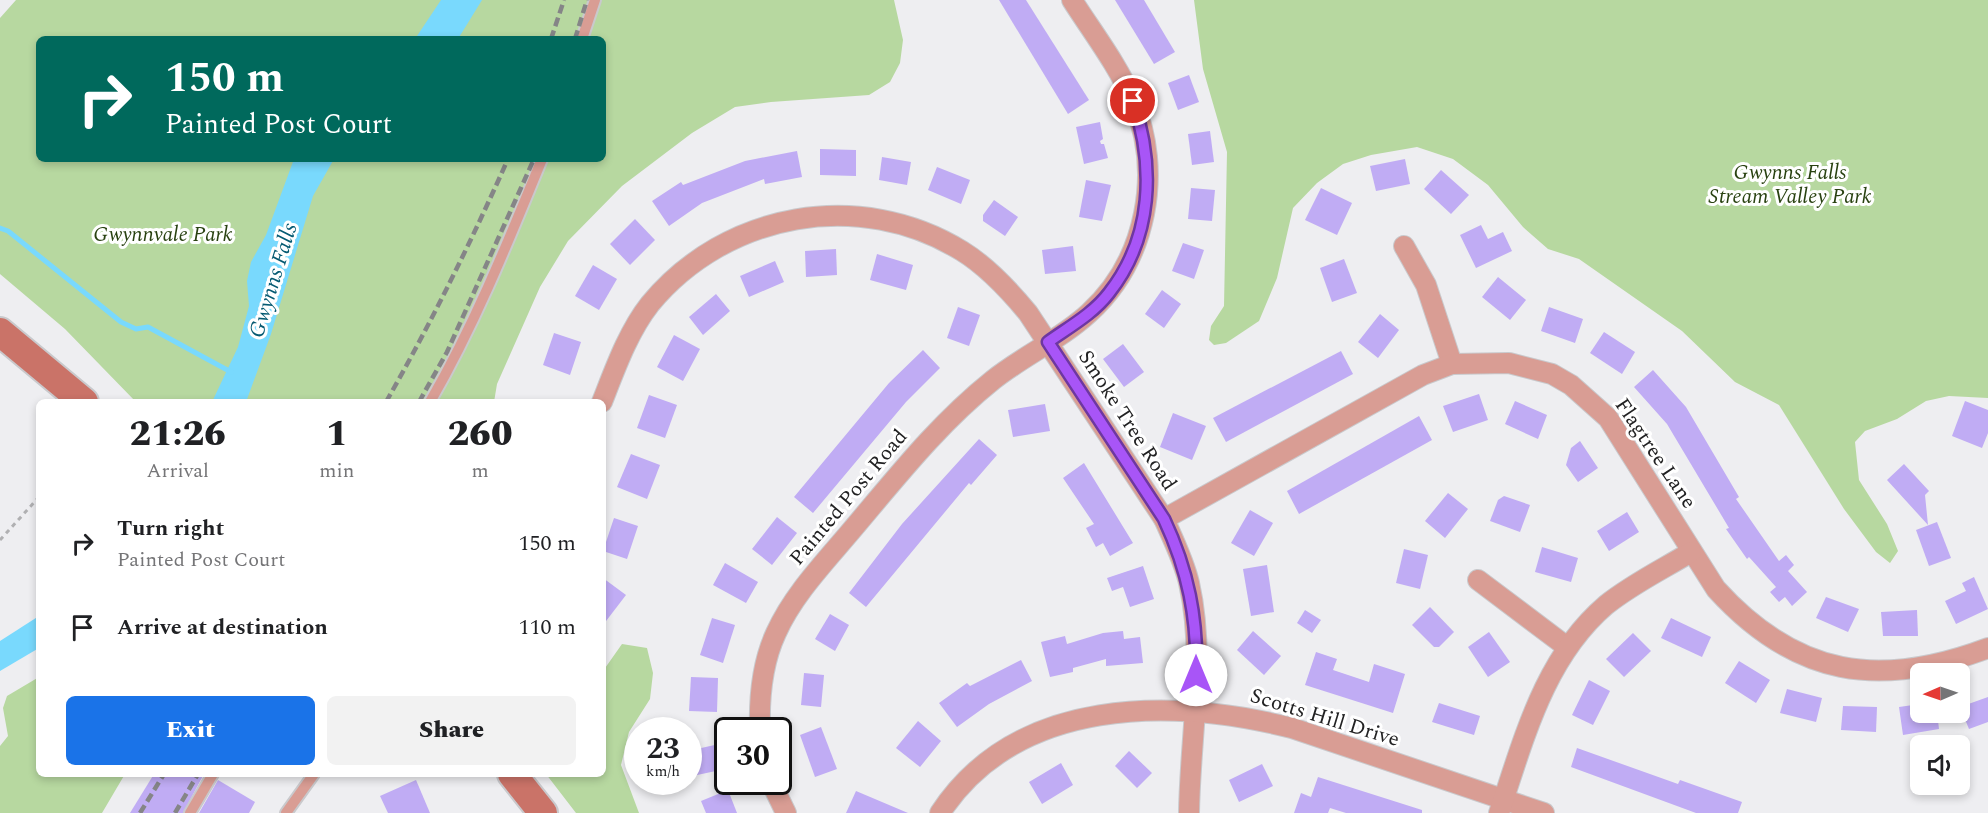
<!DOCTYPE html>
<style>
body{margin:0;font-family:Spectral,serif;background:#f2f2f2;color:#202124;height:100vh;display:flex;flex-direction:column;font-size:22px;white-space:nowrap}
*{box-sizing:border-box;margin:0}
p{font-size:20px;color:#757577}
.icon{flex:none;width:33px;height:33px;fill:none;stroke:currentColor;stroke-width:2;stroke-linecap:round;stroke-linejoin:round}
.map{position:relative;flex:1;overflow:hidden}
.details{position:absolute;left:36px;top:399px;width:570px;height:378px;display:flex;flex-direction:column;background:#fff;border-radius:9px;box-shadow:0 3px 9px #0003}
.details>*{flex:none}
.guide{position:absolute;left:36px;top:36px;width:570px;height:126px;border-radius:9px;box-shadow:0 3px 9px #0003;background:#00695c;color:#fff;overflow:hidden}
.needle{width:39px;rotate:268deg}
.tools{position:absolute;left:1910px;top:663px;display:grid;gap:12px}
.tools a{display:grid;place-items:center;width:60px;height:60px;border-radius:9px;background:#fff;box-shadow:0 3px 9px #0003;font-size:30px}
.speed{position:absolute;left:624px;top:717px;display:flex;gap:12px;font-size:30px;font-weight:700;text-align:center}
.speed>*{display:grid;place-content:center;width:78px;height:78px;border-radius:50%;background:#fff;box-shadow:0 3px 9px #0003;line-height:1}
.speed small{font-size:15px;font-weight:400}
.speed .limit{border:3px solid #111;border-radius:9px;background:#fff;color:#111}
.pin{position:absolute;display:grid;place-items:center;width:51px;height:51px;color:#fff;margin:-26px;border:3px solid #fff;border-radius:50%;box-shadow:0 2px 6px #0007}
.me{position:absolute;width:66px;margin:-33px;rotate:0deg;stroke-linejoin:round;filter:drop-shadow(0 0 4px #0008)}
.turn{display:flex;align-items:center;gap:21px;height:126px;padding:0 30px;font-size:27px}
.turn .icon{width:78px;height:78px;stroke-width:2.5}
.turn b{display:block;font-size:42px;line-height:51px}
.eta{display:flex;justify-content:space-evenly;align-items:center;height:102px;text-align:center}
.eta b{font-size:36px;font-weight:800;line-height:42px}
.button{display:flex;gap:12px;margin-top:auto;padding:12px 30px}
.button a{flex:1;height:69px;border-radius:9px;background:#1a73e8;color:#fff;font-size:24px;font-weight:800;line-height:69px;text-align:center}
.button a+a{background:#f2f2f2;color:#202124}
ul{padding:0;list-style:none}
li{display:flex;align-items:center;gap:18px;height:84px;padding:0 30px}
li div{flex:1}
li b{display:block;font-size:22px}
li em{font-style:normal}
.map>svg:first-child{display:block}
.green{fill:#b7d8a0;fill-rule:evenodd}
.water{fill:#79d9fd}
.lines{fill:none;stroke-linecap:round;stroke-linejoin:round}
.stream{stroke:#79d9fd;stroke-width:5}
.building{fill:#c0acf4}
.service-casing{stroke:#c9c9cc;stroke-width:14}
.minor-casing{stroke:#c9c9cc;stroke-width:22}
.secondary-casing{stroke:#c9c9cc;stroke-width:32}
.path{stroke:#b0b0b2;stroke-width:3;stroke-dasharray:4.5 4.5;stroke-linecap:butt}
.service{stroke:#d99d94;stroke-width:10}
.minor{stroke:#d99d94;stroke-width:20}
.secondary{stroke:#ca7368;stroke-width:28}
.rail{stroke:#858587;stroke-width:4.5;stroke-dasharray:9 4.5;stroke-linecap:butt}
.route-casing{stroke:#6d37a1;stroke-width:15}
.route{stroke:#a855f7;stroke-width:10}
.labels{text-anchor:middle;stroke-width:6;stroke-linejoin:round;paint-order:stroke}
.park-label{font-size:21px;font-style:italic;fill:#294211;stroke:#fff}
.street-label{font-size:21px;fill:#222223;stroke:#fff}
.water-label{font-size:22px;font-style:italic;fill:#055a72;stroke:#fff}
</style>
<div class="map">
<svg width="1988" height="813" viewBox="0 0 1988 813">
<rect width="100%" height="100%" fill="#eeeef1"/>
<g class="green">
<path d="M16,0H894L903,40L900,63L890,82L869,95L771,102L735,107L692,133L622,186L568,241L540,287L497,384L494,402H136L65,329L0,274V18ZM39,39H603V159H39Z"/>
<polygon points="1194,0 1988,0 1988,398 1949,396 1926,401 1897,419 1865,431 1855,442 1859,480 1887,524 1898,551 1890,563 1876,552 1844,509 1779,405 1735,382 1682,331 1579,259 1548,249 1523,227 1488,185 1453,159 1417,147 1371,155 1343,164 1317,183 1293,208 1277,278 1259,321 1226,343 1214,345 1209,340 1211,326 1224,306 1227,152 1203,69"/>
<polygon points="622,644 647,648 653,673 650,699 629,732 621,765 639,813 576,813 546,774 603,774 603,671"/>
<polygon points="39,677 39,774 125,774 102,813 0,813 0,746 8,736 3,708 7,696"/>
</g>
<g class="water">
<polygon points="441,0 482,0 458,39 415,39"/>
<polygon points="294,159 334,159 313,196 271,334 246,402 212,402 238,347 249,306 247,281 251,262 266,235"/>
<polygon points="39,616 39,648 0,671 0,641"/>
</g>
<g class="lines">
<polyline class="stream" points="0,228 8,231 121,322 136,329 148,327 231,372"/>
</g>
<g class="building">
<polygon points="999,0 1026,0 1089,100 1068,114"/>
<polygon points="1115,0 1144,0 1175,52 1154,64"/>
<polygon points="1189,75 1199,102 1178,110 1168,83"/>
<polygon points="1100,122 1103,139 1100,141 1101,144 1104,144 1108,158 1084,164 1076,127"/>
<polygon points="1210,131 1214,162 1192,165 1188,134"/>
<polygon points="820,149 856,150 856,176 820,175"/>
<polygon points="797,151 802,177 765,184 764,179 702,203 669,226 652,201 681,182 683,185 745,161"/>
<polygon points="882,157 911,162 907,185 879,180"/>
<polygon points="1405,159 1410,184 1376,191 1370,166"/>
<polygon points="937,167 970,180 961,204 928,190"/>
<polygon points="1441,170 1469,195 1451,214 1424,189"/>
<polygon points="1086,180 1111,185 1102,221 1079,217"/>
<polygon points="1191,188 1215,190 1212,221 1188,219"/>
<polygon points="1321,188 1352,203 1337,235 1305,220"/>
<polygon points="994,200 1018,217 1005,236 983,221 983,215"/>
<polygon points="635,219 655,240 630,265 610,244"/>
<polygon points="1481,225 1488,239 1503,232 1512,251 1476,268 1460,235"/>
<polygon points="1183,243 1204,250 1194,279 1172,271"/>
<polygon points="1073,246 1076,271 1045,274 1042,250"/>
<polygon points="836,249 837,275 806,277 805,251"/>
<polygon points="877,254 913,265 906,290 870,280"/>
<polygon points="1344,259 1357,293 1332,302 1320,268"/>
<polygon points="775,261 784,282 749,297 740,276"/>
<polygon points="593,265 617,279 599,310 575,296"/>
<polygon points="1498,277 1526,300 1510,320 1482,297"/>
<polygon points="1162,290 1181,304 1164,328 1145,314"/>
<polygon points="716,294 730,311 703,335 689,317"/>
<polygon points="958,307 980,315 969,346 947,338"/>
<polygon points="1549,307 1583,319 1575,343 1541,331"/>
<polygon points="1380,314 1399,330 1378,358 1358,342"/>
<polygon points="1604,332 1635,352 1622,374 1590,353"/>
<polygon points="554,333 581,342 570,375 543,365"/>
<polygon points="674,335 700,349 683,381 657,367"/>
<polygon points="1123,344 1144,372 1124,387 1103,359"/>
<polygon points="923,350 940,368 906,402 813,513 794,497 889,383"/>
<polygon points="1341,351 1353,374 1226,442 1213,418"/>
<polygon points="1653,370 1686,407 1739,497 1736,499 1779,561 1786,555 1794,565 1788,571 1807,592 1792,606 1785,597 1779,602 1770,592 1776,587 1749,557 1747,559 1726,529 1729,528 1667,424 1634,387"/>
<polygon points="1479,394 1488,420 1453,432 1443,406"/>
<polygon points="649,395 677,405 665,438 637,428"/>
<polygon points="1515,401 1547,415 1538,439 1505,424"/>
<polygon points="1965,401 1988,410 1988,433 1982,448 1952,436"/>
<polygon points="1045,404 1050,431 1013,437 1008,410"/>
<polygon points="1173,413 1206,426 1192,460 1160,447"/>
<polygon points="1419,416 1432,440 1299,514 1287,491"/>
<polygon points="979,439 997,455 971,485 969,483 866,607 849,593 902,524"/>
<polygon points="1580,441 1598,468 1578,482 1566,465 1571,448"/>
<polygon points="631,454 660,465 647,499 617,487"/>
<polygon points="1084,463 1133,543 1110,556 1103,543 1096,547 1086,528 1094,524 1063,478"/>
<polygon points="1904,464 1929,491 1925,495 1928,525 1887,480"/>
<polygon points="1448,493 1468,509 1445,538 1425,521"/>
<polygon points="1504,496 1530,505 1520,532 1490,521 1498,500"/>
<polygon points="1250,510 1273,523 1254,556 1231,543"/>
<polygon points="1627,512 1639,532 1609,551 1597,531"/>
<polygon points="777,517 797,533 772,565 752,549"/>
<polygon points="614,518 638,526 627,559 603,551"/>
<polygon points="1937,522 1951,558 1929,566 1916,530"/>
<polygon points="1542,547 1578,558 1571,582 1535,572"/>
<polygon points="1404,549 1428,555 1420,589 1396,583"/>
<polygon points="725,563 758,582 746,603 713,585"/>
<polygon points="1267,565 1274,612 1251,616 1243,569"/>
<polygon points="1143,566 1154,599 1130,607 1123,587 1112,591 1107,578"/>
<polygon points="1974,577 1988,609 1956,624 1945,601 1966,591 1962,583"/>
<polygon points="603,578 626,595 603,625"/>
<polygon points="1826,597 1859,609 1848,632 1816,618"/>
<polygon points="1430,607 1454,632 1439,647 1434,647 1412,625"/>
<polygon points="1305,610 1321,620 1312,633 1297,623"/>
<polygon points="1917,610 1918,636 1883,636 1881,612"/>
<polygon points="830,614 849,625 835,651 815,639"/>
<polygon points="712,618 735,625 723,663 700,655"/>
<polygon points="1671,618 1711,637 1702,657 1661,638"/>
<polygon points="1123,631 1124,639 1140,637 1143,663 1106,666 1106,659 1073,668 1073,672 1050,677 1041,642 1065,636 1067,644 1103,633"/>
<polygon points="1253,631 1281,656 1264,675 1237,650"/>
<polygon points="1489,632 1510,662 1488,677 1468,647"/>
<polygon points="1633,633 1651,651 1624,677 1606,659"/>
<polygon points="1316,652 1337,659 1333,670 1369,682 1374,664 1405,674 1393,713 1305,685"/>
<polygon points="1021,660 1032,681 989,704 957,727 939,703 967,683 970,686"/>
<polygon points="1739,661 1770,680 1756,703 1725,683"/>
<polygon points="804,673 824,675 821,707 801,705"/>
<polygon points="691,677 718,678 717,712 689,711"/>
<polygon points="1589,680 1610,691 1593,725 1572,715"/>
<polygon points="1787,689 1822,698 1816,722 1780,713"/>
<polygon points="1988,697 1988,722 1969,729 1960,707"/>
<polygon points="1439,703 1480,716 1474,735 1432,722"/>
<polygon points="1920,704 1920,712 1937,712 1939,729 1903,735 1899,707"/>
<polygon points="1843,706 1877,707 1876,732 1841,730"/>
<polygon points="918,721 941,741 920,767 896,748"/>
<polygon points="821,727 837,769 815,777 800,735"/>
<polygon points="719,744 725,769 688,777 688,751"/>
<polygon points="1577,748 1678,784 1680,780 1742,802 1738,813 1696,813 1571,767"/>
<polygon points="1129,751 1152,773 1137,788 1115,766"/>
<polygon points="1061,763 1073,785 1042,804 1029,782"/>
<polygon points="1262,764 1273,786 1239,802 1229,780"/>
<polygon points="154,774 204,774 183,813 130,813"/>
<polygon points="1318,777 1422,810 1422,813 1346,813 1330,808 1328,813 1294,813 1301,793 1311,797"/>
<polygon points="218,780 255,802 249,813 199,813"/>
<polygon points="416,780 430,813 388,813 380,796"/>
<polygon points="728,790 737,813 706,813 701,801"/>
<polygon points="856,791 908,813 846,813"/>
</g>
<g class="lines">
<defs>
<g id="service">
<polyline points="582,39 595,0"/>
<path d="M430,402C475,324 508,242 542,159"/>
<polyline points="190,813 213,774"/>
<polyline points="286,813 314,774"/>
</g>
<g id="minor">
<polyline points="1404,246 1426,285 1452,364"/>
<path d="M602,402C615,369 628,332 650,304C726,212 860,188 962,251C988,267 1009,290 1028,313L1164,519C1173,539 1184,561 1189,583C1206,658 1190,737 1189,813"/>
<path d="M1164,519L1423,375L1452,364L1509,363L1552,374L1571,385L1608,418L1716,589C1796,677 1879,689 1988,648"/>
<polyline points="1478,580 1567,647"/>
<path d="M760,730C759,698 762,663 776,633C793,595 824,563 851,531C896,478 938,424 993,380C1023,356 1061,339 1089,313C1147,260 1163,172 1133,101C1118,65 1093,33 1072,0"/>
<polyline points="771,782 786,813"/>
<path d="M940,813C1017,696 1171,698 1292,728L1544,813"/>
<path d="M1499,813C1524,739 1544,658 1606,605C1632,584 1663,569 1691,552"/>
</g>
<g id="secondary">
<polyline points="0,332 84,402"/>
<polyline points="512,774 543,813"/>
</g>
</defs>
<use href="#service" class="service-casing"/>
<use href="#minor" class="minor-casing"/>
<use href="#secondary" class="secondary-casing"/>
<polyline class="path" points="0,540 39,497"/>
<use href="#service" class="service"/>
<use href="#minor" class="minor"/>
<use href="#secondary" class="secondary"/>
<g class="rail">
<polyline points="551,39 564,0"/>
<polyline points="575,39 587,0"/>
<path d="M386,402C431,323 471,242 508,159"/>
<polyline points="419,402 447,352 534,159"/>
<polyline points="140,813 164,774"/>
<polyline points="175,813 198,774"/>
</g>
</g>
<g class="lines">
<defs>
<path id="route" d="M1133,101C1155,166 1153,237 1109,293C1093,314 1069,327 1048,342L1164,519C1188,570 1198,619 1196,675"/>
</defs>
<use href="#route" class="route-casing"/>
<use href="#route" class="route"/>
</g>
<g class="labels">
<g class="park-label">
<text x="1790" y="179">Gwynns Falls<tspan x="1790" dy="24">Stream Valley Park</tspan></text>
<text x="163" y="241">Gwynnvale Park</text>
</g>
<g class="street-label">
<text transform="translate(1128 420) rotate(57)" y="7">Smoke Tree Road</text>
<text transform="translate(1656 453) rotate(56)" y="7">Flagtree Lane</text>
<text transform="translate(848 497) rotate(-50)" y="7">Painted Post Road</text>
<text transform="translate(1325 717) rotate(17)" y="7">Scotts Hill Drive</text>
</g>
<g class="water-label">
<text transform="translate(272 280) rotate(-73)" y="8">Gwynns Falls</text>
</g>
</g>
</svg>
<div class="tools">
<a><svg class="needle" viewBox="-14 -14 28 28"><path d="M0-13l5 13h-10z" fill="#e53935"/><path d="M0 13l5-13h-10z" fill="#757577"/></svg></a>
<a><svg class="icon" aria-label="sound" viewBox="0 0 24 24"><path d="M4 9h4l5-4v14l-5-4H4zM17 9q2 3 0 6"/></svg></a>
</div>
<div class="speed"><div>23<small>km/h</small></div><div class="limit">30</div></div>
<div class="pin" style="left:1133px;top:101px;background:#d93025"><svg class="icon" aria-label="arrive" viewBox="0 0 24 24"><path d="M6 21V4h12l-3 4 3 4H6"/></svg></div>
<svg class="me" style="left:1196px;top:675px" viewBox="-20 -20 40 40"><circle r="19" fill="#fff"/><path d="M0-13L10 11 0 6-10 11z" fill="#a855f7"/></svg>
<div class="guide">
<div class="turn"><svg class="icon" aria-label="right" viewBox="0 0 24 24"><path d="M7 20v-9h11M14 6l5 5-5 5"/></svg><div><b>150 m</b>Painted Post Court</div></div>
</div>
<section class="details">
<div class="eta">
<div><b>21:26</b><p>Arrival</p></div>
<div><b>1</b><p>min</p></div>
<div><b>260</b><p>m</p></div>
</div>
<ul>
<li><svg class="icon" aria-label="right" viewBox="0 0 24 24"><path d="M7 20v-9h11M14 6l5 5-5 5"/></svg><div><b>Turn right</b><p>Painted Post Court</p></div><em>150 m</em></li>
<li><svg class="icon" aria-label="arrive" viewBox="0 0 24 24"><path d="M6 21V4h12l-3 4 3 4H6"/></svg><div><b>Arrive at destination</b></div><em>110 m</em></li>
</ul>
<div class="button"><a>Exit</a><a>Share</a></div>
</section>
</div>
